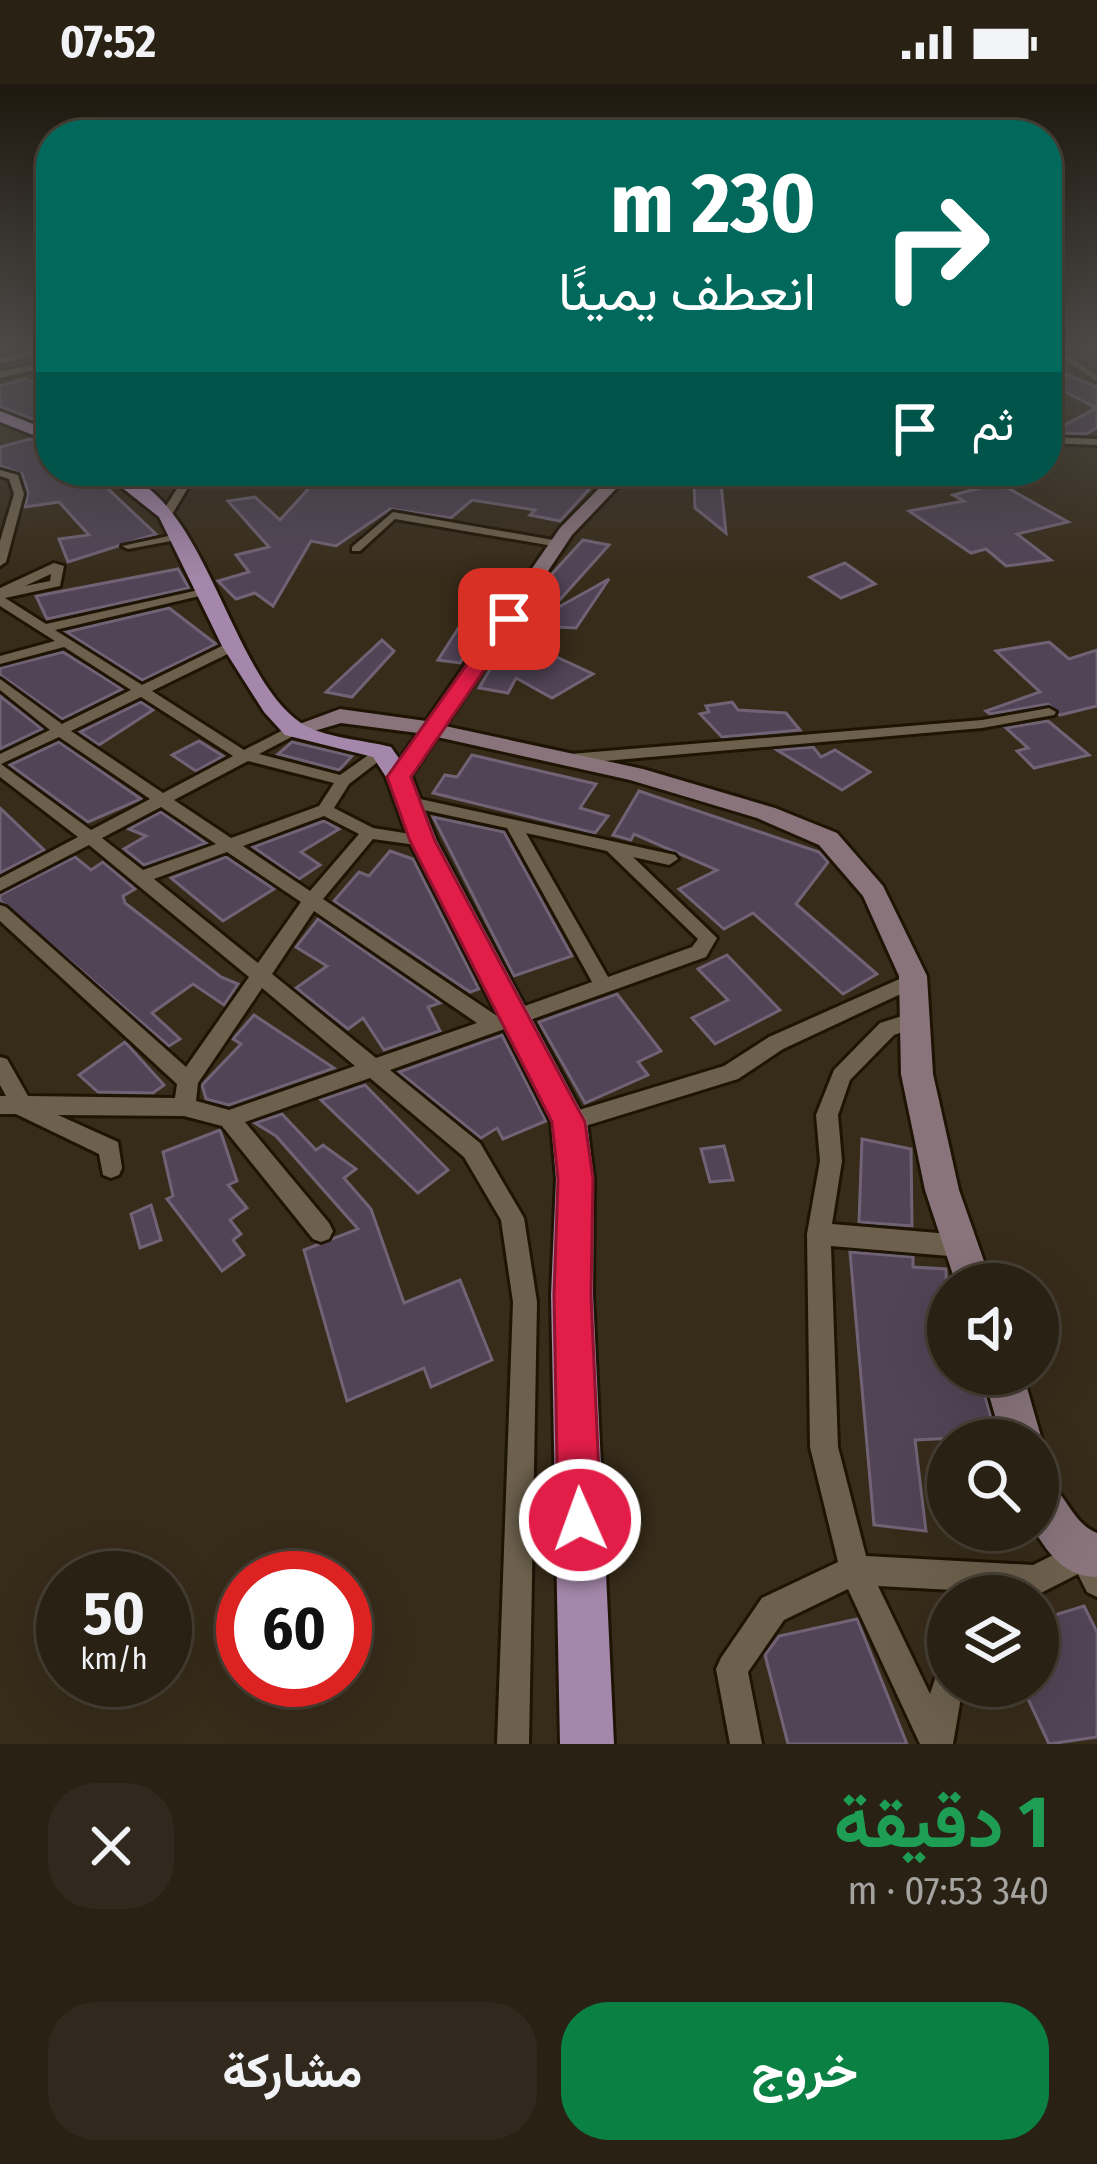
<!DOCTYPE html>
<html lang="ar">
<meta charset="utf-8">
<style>
body{margin:0;font-family:"Fira Sans Condensed",Vazirmatn,sans-serif;background:#31291d;color:#f1f3f6;direction:rtl;height:100vh;display:flex;flex-direction:column;font-size:45px;white-space:nowrap}
*{box-sizing:border-box;margin:0}
p{font-size:39px;color:#a5a3a0}
.icon{flex:none;width:66px;height:66px;fill:none;stroke:currentColor;stroke-width:2;stroke-linecap:round;stroke-linejoin:round}
.map{position:relative;height:1660px;overflow:hidden;direction:ltr}
.side{display:flex;flex-direction:column;background:#292114;flex:1}
.side>*{flex:none}
.banner{position:absolute;left:36px;top:36px;width:1026px;height:366px;border-radius:48px;box-shadow:0 12px 48px #0002,0 0 0 3px #453e34;direction:rtl;background:#00695c;color:#fff;overflow:hidden}
.buttons{position:absolute;left:927px;top:1179px;display:grid;gap:24px}
.buttons a{display:grid;place-items:center;width:132px;height:132px;border-radius:50%;background:#292114;box-shadow:0 12px 48px #0002,0 0 0 3px #453e34;font-size:60px}
.speed{position:absolute;left:36px;top:1467px;display:flex;gap:24px;font-size:60px;font-weight:700;text-align:center}
.speed>*{display:grid;place-content:center;width:156px;height:156px;border-radius:50%;background:#292114;box-shadow:0 12px 48px #0002,0 0 0 3px #453e34;line-height:1}
.speed small{font-size:30px;font-weight:400}
.speed .limit{border:18px solid #d22;background:#fff;color:#111}
.pin{position:absolute;display:grid;place-items:center;width:102px;height:102px;color:#fff;margin:-51px;border-radius:24px;box-shadow:0 6px 18px #0006}
.me{position:absolute;width:132px;margin:-66px;rotate:358deg;stroke-linejoin:round;filter:drop-shadow(0 0 9px #0008)}
.turn{display:flex;align-items:center;gap:42px;height:252px;padding:0 48px;font-size:54px}
.turn .icon{width:156px;height:156px;stroke-width:2.5}
.turn b{display:block;font-size:84px;line-height:102px}
.then{display:flex;align-items:center;height:114px;padding:0 48px;background:#0003;gap:24px;font-size:45px}
.round{display:grid;place-items:center;flex:none;width:126px;height:126px;border-radius:48px;background:#31291d}
.overview{display:flex;align-items:center;justify-content:space-between;height:204px;padding:0 48px}
h1{font-size:72px;font-weight:700;line-height:90px;color:#1e9e55}
.action{display:flex;gap:24px;margin-top:auto;padding:24px 48px}
.action a{flex:1;height:138px;border-radius:48px;background:#0b8043;color:#fff;font-size:48px;font-weight:700;line-height:138px;text-align:center}
.action a+a{background:#31291d;color:#f1f3f6}
.status{display:flex;justify-content:space-between;align-items:center;height:84px;padding:0 60px;background:#292114;direction:ltr}
.status svg{height:33px;fill:currentColor}
.map>svg:first-child{display:block}
.building{fill:#514456;stroke:#716376;stroke-width:3}
.lines{fill:none;stroke-linecap:round;stroke-linejoin:round}
.minor-casing{stroke:#1e1404;stroke-width:6}
.secondary-casing{stroke:#1e1404;stroke-width:6}
.primary-casing{stroke:#1e1404;stroke-width:6}
.minor{fill:#6d614d;fill-rule:evenodd}
.secondary{fill:#89747c;fill-rule:evenodd}
.primary{fill:#a487aa;fill-rule:evenodd}
.route{fill:#e11d48;stroke:#92132f;stroke-width:3}
</style>
<div class="status"><b>07:52</b><svg viewBox="0 0 49 12"><path d="M0 12V9h3v3zM5 12V6h3v6zM10 12V3h3v9zM15 12V0h3v12zM26 1h20v11H26zM47 4h2v5h-2z"/></svg></div>
<div class="map">
<svg width="1097" height="1660" viewBox="0 0 1097 1660">
<rect width="100%" height="100%" fill="#372c1a"/>
<g class="building">
<polygon points="1056,286 1097,303 1097,344 1086,350 1050,349 1096,324 1047,298"/>
<polygon points="25,295 51,306 51,342 0,323 0,302"/>
<polygon points="30,355 51,362 51,387 89,387 156,450 68,478 59,455 89,451 59,418 25,423 28,409 22,390 0,382 0,363"/>
<polygon points="361,387 522,387 571,398 589,387 606,387 560,437 530,431 535,426 472,416 451,434 390,425 336,462 311,457 273,522 255,509 236,515 218,497 249,488 236,471 269,463 228,417 255,413 280,436 321,391 359,394"/>
<polygon points="694,399 721,400 726,449 695,424"/>
<polygon points="999,399 1068,438 1017,450 1051,476 1006,482 986,465 971,469 909,427 964,417 953,411"/>
<polygon points="583,456 609,461 548,529 609,495 576,544 536,542 531,547 521,539 554,494 551,491"/>
<polygon points="845,479 875,500 841,514 810,493"/>
<polygon points="178,485 189,504 47,535 36,512"/>
<polygon points="169,524 216,560 142,596 66,548"/>
<polygon points="459,543 480,546 460,579 438,576"/>
<polygon points="382,556 394,567 352,613 326,608"/>
<polygon points="1049,558 1069,575 1097,566 1097,622 1060,631 1048,620 990,630 986,627 1040,608 996,567"/>
<polygon points="63,568 122,605 62,635 0,591 0,584"/>
<polygon points="548,569 593,590 552,614 516,594 508,609 479,604 495,577 521,584"/>
<polygon points="0,612 42,645 0,665"/>
<polygon points="141,618 153,626 99,661 80,648"/>
<polygon points="732,618 738,626 786,629 800,646 722,653 700,630 709,628 706,622"/>
<polygon points="1048,637 1089,671 1034,684 1017,667 1028,664 1006,644"/>
<polygon points="199,657 223,672 196,687 172,671"/>
<polygon points="59,658 141,715 88,738 10,681"/>
<polygon points="292,658 352,672 339,686 278,670"/>
<polygon points="813,663 821,673 835,666 870,688 842,706 777,666"/>
<polygon points="472,671 596,700 580,724 608,732 595,749 433,709 445,691 457,693"/>
<polygon points="639,707 819,768 828,778 796,820 877,890 843,910 753,829 724,845 679,805 717,786 634,750 631,756 613,751"/>
<polygon points="0,724 44,766 0,789"/>
<polygon points="161,728 206,759 144,781 124,765 146,752 129,745"/>
<polygon points="433,733 504,748 572,872 514,892"/>
<polygon points="324,737 339,745 301,768 320,781 299,795 253,763"/>
<polygon points="390,767 413,775 479,905 470,908 334,817 359,788 369,792"/>
<polygon points="75,773 91,786 103,778 135,805 123,812 125,819 221,893 238,900 224,921 193,900 152,929 180,955 169,962 0,817 0,811"/>
<polygon points="226,773 274,805 223,837 171,794"/>
<polygon points="318,835 440,919 428,923 440,947 384,966 363,934 348,945 296,904 327,882 296,863"/>
<polygon points="727,871 780,926 715,960 692,934 728,916 698,885"/>
<polygon points="617,910 661,967 638,978 648,991 585,1019 539,938"/>
<polygon points="254,931 334,984 229,1021 206,1015 202,1001 241,960 233,955"/>
<polygon points="502,951 546,1037 503,1055 497,1044 481,1054 399,988"/>
<polygon points="125,958 164,1001 153,1009 98,1008 79,991"/>
<polygon points="365,1001 448,1086 418,1109 321,1016"/>
<polygon points="282,1030 316,1066 323,1061 356,1085 344,1094 371,1125 404,1219 460,1196 492,1276 431,1303 424,1284 347,1317 304,1166 358,1145 276,1052 255,1039"/>
<polygon points="220,1046 237,1097 228,1101 247,1124 230,1136 241,1150 233,1156 244,1171 222,1187 167,1115 173,1112 163,1068"/>
<polygon points="862,1055 911,1065 912,1142 859,1138"/>
<polygon points="724,1062 733,1096 710,1098 701,1065"/>
<polygon points="151,1121 161,1156 140,1164 131,1130"/>
<polygon points="850,1168 913,1173 913,1183 946,1185 948,1290 979,1290 996,1352 915,1356 926,1447 874,1441"/>
<polygon points="1084,1522 1097,1548 1097,1653 1049,1660 1022,1602 1038,1602 1038,1536"/>
<polygon points="857,1535 907,1660 788,1660 765,1571 779,1552"/>
</g>
<g class="lines">
<defs>
<g id="minor">
<polygon points="45,264 51,264 51,267 0,280 0,274"/>
<polygon points="1048,264 1057,264 1097,291 1097,298"/>
<polygon points="51,276 51,282 0,294 0,288"/>
<polygon points="1047,353 1097,355 1097,361 1047,359"/>
<polygon points="0,386 18,391 24,410 6,478 0,482 0,457 14,410 9,395 0,392"/>
<polygon points="188,387 198,387 171,432 163,432 161,430"/>
<polygon points="654,387 710,392 753,387 710,398"/>
<polygon points="393,428 559,457 565,460 559,463 395,435 360,467 352,467 352,463"/>
<polygon points="178,450 184,453 182,455 128,465 122,462"/>
<path d="M54,479L64,482L60,502L5,514L46,540L208,504V510L55,546L142,601L228,559H238V565L152,607L244,666L289,643H299V649L259,670L340,691L377,665H387V671L349,700L334,724L373,744L423,752L431,757L423,762L373,755L323,815L497,932L592,898L507,744L405,722L403,718L405,714L411,713L675,771L678,775L669,781L633,773L717,854L706,873L390,986L480,1059L524,1134L537,1218L529,1660H497L513,1218L501,1136L464,1073L370,994L245,1038L329,1139L333,1147L329,1155L321,1158L313,1155L222,1042L184,1032L58,1031L118,1058L122,1084L119,1091L111,1094L103,1091L99,1070L16,1030H0V1012H6L0,1001V973L7,975L28,1012L175,1014L177,1000L0,837V821L6,823L186,983L249,893L89,761L0,807V794L78,753L0,693V670L50,646L0,606V595L62,640L131,606L64,563L0,580V572L55,557L0,522V504ZM51,490L50,497L25,502ZM141,613L233,672L163,709L71,647ZM59,653L150,715L91,746L1,680ZM248,677L334,699L319,722L231,754L174,716ZM161,723L216,760L143,786L102,754ZM324,732L359,750L310,807L243,762ZM526,749L607,767L698,855L692,863L608,893ZM227,768L301,818L258,879L154,795ZM314,827L477,939L376,974L272,890ZM262,904L355,982L229,1026L196,1017L198,999Z"/>
<polygon points="1049,624 1056,628 1054,631 982,644 570,680 562,675 570,670 982,636"/>
<polygon points="913,889 920,891 923,896 920,901 783,965 738,995 569,1047 561,1044 558,1038 561,1032 569,1029 724,982 769,953"/>
<polygon points="915,928 922,931 925,936 922,941 894,951 850,996 838,1031 842,1077 832,1140 961,1151 969,1154 973,1162 969,1170 961,1173 831,1162 838,1363 866,1472 1033,1481 1084,1456 1094,1461 1097,1466 1097,1513 1087,1508 1078,1490 1035,1512 989,1512 991,1508 878,1502 930,1610 937,1589 948,1584 948,1602 963,1602 953,1660 920,1660 848,1505 784,1536 748,1588 762,1660 730,1660 716,1585 721,1574 762,1514 838,1478 810,1363 807,1150 820,1077 816,1031 834,986 880,939"/>
</g>
<g id="secondary">
<polygon points="616,387 633,387 572,451 445,642 643,685 775,724 837,749 883,802 927,892 933,990 959,1106 992,1200 956,1200 925,1106 901,990 899,892 863,812 819,761 757,734 630,696 437,653 407,698 399,700 387,693 418,649 341,639 294,653 283,646 340,625 426,637 560,444"/>
<polygon points="983,1290 1023,1290 1042,1356 1038,1367 1038,1356 1002,1356"/>
<path d="M1038,1392C1066,1403 1069,1438 1097,1449V1493C1066,1493 1049,1471 1034,1446H1038Z"/>
</g>
<g id="primary">
<polygon points="0,327 51,347 51,358 0,338"/>
<path d="M101,387C202,387 226,589 301,639C323,654 365,656 391,663L412,693L437,757L587,1038L594,1095L593,1211L614,1660H560L551,1211L556,1095L551,1038L409,757L386,693L373,673L285,651L264,628L222,562L159,433Z"/>
</g>
</defs>
<use href="#minor" class="minor-casing"/>
<use href="#secondary" class="secondary-casing"/>
<use href="#primary" class="primary-casing"/>
<use href="#minor" class="minor"/>
<use href="#secondary" class="secondary"/>
<use href="#primary" class="primary"/>
</g>
<linearGradient id="sky" x2="0" y2="1"><stop stop-color="#1e180e"/><stop offset="0.53" stop-color="#4d4b49"/><stop offset="1" stop-color="#4d4b49" stop-opacity="0"/></linearGradient>
<rect width="1097" height="496" fill="url(#sky)"/>
<polygon class="route" points="502,531 519,535 411,693 435,757 585,1038 593,1095 591,1211 601,1436 595,1451 580,1457 564,1451 558,1436 554,1211 558,1095 552,1038 410,757 387,693"/>
</svg>
<div class="buttons">
<a><svg class="icon" aria-label="sound" viewBox="0 0 24 24"><path d="M4 9h4l5-4v14l-5-4H4zM17 9q2 3 0 6"/></svg></a>
<a><svg class="icon" aria-label="search" viewBox="0 0 24 24"><circle cx="10" cy="10" r="6"/><path d="M15 15l6 6"/></svg></a>
<a><svg class="icon" aria-label="layers" viewBox="0 0 24 24"><path d="M12 4l9 5-9 5-9-5zM3 14l9 5 9-5"/></svg></a>
</div>
<div class="speed"><div>50<small>km/h</small></div><div class="limit">60</div></div>
<div class="pin" style="left:509px;top:535px;background:#d93025"><svg class="icon" aria-label="arrive" viewBox="0 0 24 24"><path d="M6 21V4h12l-3 4 3 4H6"/></svg></div>
<svg class="me" style="left:580px;top:1436px" viewBox="-20 -20 40 40"><circle r="17" fill="#e11d48" stroke="#fff" stroke-width="3"/><path d="M0-11L8 9 0 5-8 9z" fill="#fff"/></svg>
<div class="banner">
<div class="turn"><svg class="icon" aria-label="right" viewBox="0 0 24 24"><path d="M7 20v-9h11M14 6l5 5-5 5"/></svg><div><b>230 m</b>انعطف يمينًا</div></div>
<div class="then">ثم<svg class="icon" aria-label="arrive" viewBox="0 0 24 24"><path d="M6 21V4h12l-3 4 3 4H6"/></svg></div>
</div>
</div>
<section class="side">
<div class="overview"><div><h1>1 دقيقة</h1><p>340 m · 07:53</p></div><a class="round"><svg class="icon" aria-label="close" viewBox="0 0 24 24"><path d="M6 6l12 12M18 6L6 18"/></svg></a></div>
<div class="action"><a>خروج</a><a>مشاركة</a></div>
</section>
